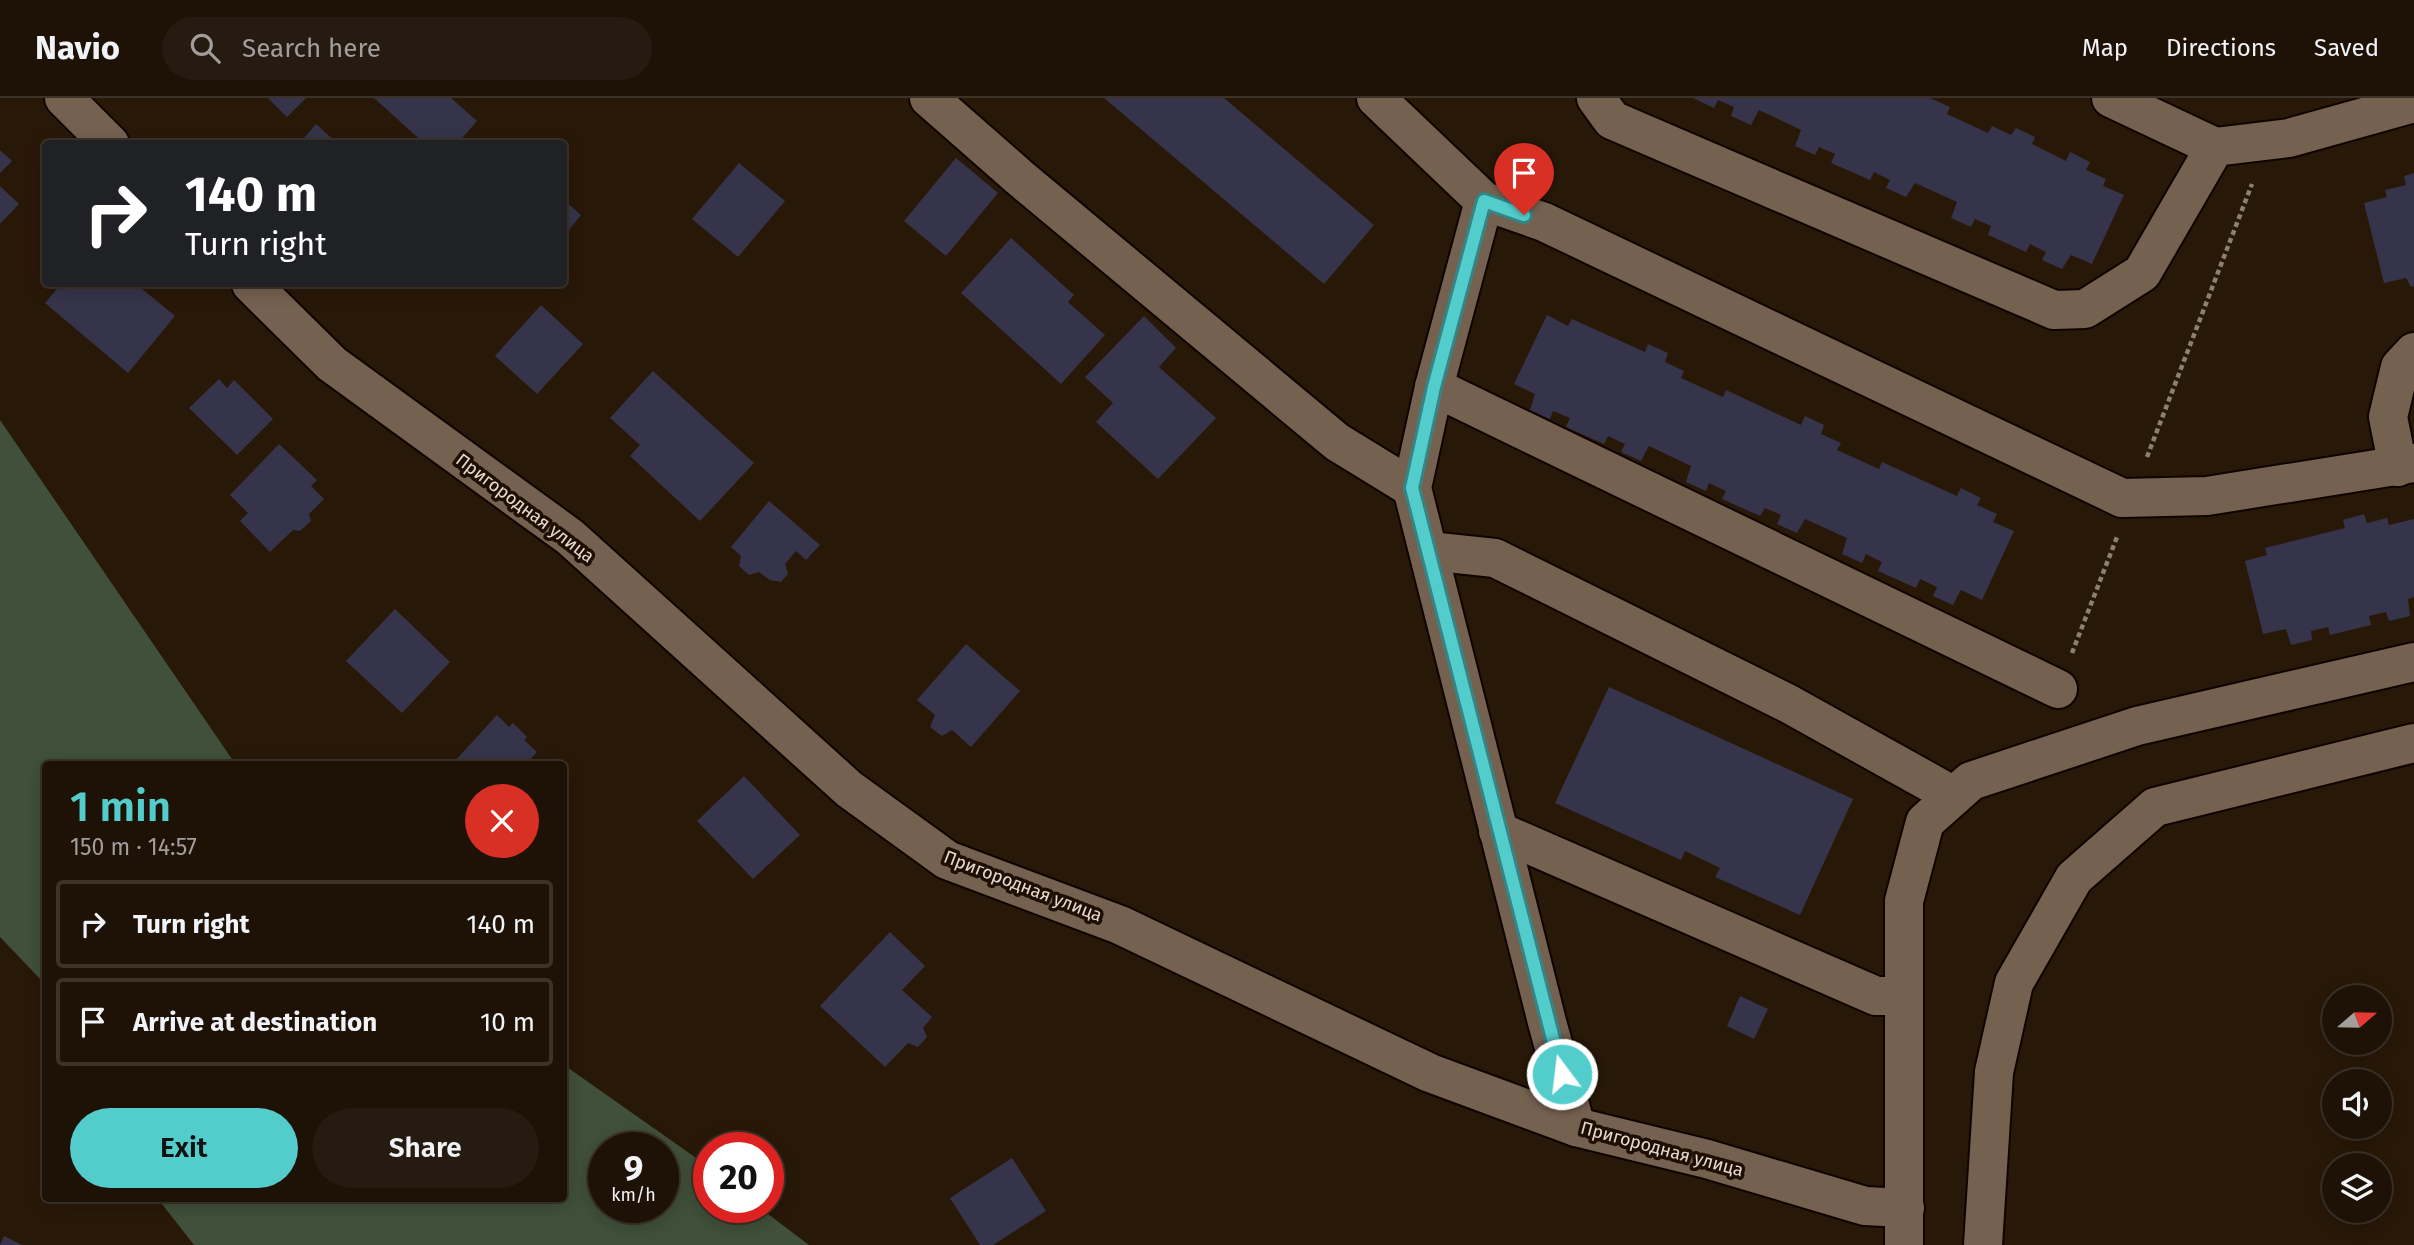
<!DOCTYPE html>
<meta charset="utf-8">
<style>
body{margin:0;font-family:"Fira Sans",sans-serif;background:#261b10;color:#f1f3f6;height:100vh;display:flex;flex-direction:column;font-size:26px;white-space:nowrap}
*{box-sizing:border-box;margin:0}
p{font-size:23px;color:#a19e9b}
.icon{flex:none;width:38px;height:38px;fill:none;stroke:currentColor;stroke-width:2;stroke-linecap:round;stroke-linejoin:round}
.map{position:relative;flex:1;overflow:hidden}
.drawer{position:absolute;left:42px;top:663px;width:525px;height:441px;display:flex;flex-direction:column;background:#1e1206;border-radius:7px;box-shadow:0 4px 18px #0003,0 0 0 2px #3c3228}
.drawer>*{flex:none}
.guide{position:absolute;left:42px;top:42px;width:525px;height:147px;border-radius:7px;box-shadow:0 4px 18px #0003,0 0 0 2px #3c3228;background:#202124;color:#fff;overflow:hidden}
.needle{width:46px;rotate:70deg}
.controls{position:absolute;left:2322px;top:887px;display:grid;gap:14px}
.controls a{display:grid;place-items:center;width:70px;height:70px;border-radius:50%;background:#1e1206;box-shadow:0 4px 18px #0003,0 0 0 2px #3c3228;font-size:35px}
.speed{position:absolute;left:588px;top:1034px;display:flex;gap:14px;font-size:35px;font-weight:700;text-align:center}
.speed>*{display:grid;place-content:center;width:91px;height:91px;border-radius:50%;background:#1e1206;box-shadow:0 4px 18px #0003,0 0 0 2px #3c3228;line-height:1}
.speed small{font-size:18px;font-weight:400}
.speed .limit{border:10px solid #d22;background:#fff;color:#111}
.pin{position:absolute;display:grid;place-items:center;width:60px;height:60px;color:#fff;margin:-72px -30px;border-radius:50% 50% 50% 0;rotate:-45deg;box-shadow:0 0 7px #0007}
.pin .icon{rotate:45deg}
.me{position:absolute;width:77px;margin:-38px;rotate:345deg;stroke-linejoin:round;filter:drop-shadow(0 0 5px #0008)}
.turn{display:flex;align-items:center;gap:24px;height:147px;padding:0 28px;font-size:32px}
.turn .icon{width:91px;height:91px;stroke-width:2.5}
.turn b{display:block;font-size:49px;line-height:60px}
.round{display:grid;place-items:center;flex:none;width:74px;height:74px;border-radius:37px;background:#261b10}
.headline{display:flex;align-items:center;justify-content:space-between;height:119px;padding:0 28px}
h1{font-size:42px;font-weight:600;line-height:52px;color:#52cdcc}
.action{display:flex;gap:14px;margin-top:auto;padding:14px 28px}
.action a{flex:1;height:80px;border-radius:42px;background:#52cdcc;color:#111;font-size:28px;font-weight:600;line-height:80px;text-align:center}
.action a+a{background:#261b10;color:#f1f3f6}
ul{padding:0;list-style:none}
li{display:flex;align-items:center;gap:21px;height:88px;margin:0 14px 10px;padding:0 14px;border:4px solid #3c3228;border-radius:7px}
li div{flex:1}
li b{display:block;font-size:26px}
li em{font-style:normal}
header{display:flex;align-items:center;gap:42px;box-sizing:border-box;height:98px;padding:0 35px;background:#1e1206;border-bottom:2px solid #3c3228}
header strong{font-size:33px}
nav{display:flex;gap:38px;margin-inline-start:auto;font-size:24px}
.search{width:490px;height:63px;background:#261b10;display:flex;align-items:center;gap:18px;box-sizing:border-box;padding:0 24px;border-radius:38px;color:#a19e9b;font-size:26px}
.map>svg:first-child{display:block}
.forest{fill:#40503a;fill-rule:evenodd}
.building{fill:#36344a}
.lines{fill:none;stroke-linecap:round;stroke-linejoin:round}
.minor-casing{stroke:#100400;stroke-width:42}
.path{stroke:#8d7f72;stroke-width:4.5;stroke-dasharray:5 3.5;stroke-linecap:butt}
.minor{stroke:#756150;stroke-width:38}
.route-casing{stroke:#358585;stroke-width:18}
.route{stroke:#52cdcc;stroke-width:12}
.labels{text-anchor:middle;stroke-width:7;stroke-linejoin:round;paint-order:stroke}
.street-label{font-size:18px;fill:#e6dad0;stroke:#1e0f02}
</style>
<header>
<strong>Navio</strong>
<div class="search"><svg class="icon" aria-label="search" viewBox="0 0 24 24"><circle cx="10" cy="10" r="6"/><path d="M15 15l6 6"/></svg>Search here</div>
<nav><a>Map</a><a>Directions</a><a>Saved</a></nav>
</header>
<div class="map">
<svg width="2414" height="1147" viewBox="0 0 2414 1147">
<rect width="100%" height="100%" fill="#281808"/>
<g class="forest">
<polygon points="0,322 236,667 46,667 45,886 0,839"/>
<path d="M564,967L709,1069V1110H760L809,1147H194L158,1101H564ZM604,1050H663V1110H604Z"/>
</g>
<g class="building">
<polygon points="268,0 306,0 287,19"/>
<polygon points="374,0 451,0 477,23 457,46 425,46"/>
<polygon points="1104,0 1224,0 1374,127 1324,186"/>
<polygon points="1693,0 1930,0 1950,9 1947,16 1988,35 1992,28 2011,37 2016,30 2035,39 2032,46 2066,63 2070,54 2090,64 2086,72 2106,81 2103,88 2124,97 2092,166 2071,157 2062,171 2042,162 2046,154 2030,146 2026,154 1988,137 1991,128 1975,121 1971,129 1951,120 1957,104 1915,85 1906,99 1886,90 1890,82 1874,74 1870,82 1831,65 1835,56 1819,49 1815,57 1795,48 1801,32 1759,12 1751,27 1731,18 1734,9 1718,2 1714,10"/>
<polygon points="316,26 338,46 299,46"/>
<polygon points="0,52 12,63 0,75"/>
<polygon points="956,60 998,95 946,158 904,123"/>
<polygon points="739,65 785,103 738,159 692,121"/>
<polygon points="2414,75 2414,188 2411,189 2406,180 2384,185 2364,105 2387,99 2385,92 2406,87 2404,78"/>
<polygon points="0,88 19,106 0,126"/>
<polygon points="564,102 581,117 564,138"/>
<polygon points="1011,140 1074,197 1068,204 1105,237 1061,286 961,195"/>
<polygon points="61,186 136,186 175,218 128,275 45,205"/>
<polygon points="541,207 583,246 537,296 495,258"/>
<polygon points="1547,217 1568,228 1572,221 1645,254 1648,246 1668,255 1665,264 1684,273 1681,280 1723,299 1726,292 1801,327 1805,318 1824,327 1821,336 1841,345 1837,352 1879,371 1882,364 1957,398 1961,390 1981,400 1977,407 1997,416 1993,424 2014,433 1982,502 1961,492 1953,507 1933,498 1937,489 1920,481 1916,490 1878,473 1882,464 1866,456 1862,465 1842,456 1847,440 1805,421 1797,435 1777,426 1781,417 1765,410 1760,418 1722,401 1726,393 1709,385 1706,393 1686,384 1691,368 1649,348 1641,363 1621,354 1625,346 1608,338 1604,346 1566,329 1570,320 1553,313 1550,321 1530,312 1535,296 1514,286"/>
<polygon points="1144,218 1176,250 1159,269 1216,320 1158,381 1096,324 1113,305 1085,279"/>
<polygon points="653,273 754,365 700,423 630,358 640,347 610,320"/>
<polygon points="219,281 227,290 234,282 273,321 237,357 189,310"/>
<polygon points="279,346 317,382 311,388 324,401 309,416 311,423 300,433 293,432 270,454 240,423 248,415 230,397"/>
<polygon points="769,403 820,447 806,462 796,453 785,466 788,476 781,484 770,482 759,474 749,477 739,468 741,458 731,449"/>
<polygon points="2364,416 2367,425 2387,420 2389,427 2414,421 2414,499 2408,501 2410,518 2389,523 2386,514 2369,518 2371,527 2330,537 2328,529 2311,533 2312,542 2291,547 2286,531 2263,536 2245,463 2267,457 2265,450 2345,430 2343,422"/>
<polygon points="395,511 450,564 402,615 346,563"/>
<polygon points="966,546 1020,593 971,649 952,632 942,638 930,629 935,617 917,602"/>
<polygon points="1609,589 1853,701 1800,817 1715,779 1720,770 1685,753 1681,762 1555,705"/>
<polygon points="497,617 509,629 513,625 527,639 524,642 537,654 525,667 458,667 455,663"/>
<polygon points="744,678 800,737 753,781 697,723"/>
<polygon points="890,834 925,868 902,892 932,919 923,930 927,939 918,949 908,945 885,969 820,908"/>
<polygon points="1740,898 1768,911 1754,941 1727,928"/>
<polygon points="1012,1060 1046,1113 993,1147 980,1147 950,1100"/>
<polygon points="4,1138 22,1147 0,1147"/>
</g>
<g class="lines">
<defs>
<g id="minor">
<polyline points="64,0 110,46"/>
<polyline points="929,0 1019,79 1337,344 1412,390"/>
<polyline points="1376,0 1484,103 1544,124 2122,400 2207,398 2414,365"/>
<polyline points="1596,0 1612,22 2054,212 2085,211 2142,175 2215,49 2289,40 2414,5"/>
<polyline points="2111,0 2215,49"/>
<polyline points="1484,103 1434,289 1412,390 1547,924 1576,1029"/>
<polyline points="251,186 332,266 570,439 849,691 947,762 1120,827 1430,975 1576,1029 1707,1061 1865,1108 1905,1110"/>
<polyline points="1434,289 2058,591"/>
<polyline points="2398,369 2388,319 2400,269 2414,254"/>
<polyline points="1429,453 1495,460 1789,606 1954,698"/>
<polyline points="1498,733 1876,898 1904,898"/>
<polyline points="1904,1147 1904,803 1925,724 1971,683 2137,628 2414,564"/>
<polyline points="1983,1147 1994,974 2014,885 2074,780 2155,709 2414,645"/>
</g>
</defs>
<use href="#minor" class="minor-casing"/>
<g class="path">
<polyline points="2147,359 2252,86"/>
<polyline points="2072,555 2117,439"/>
</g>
<use href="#minor" class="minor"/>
</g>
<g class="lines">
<defs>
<polyline id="route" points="1524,117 1484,103 1434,289 1412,390 1562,976"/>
</defs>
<use href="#route" class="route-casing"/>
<use href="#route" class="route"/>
</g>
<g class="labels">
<g class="street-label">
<text transform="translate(525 410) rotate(37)" y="6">Пригородная улица</text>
<text transform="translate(1023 788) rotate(21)" y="6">Пригородная улица</text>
<text transform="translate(1662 1051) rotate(15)" y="6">Пригородная улица</text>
</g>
</g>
</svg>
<div class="controls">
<a><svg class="needle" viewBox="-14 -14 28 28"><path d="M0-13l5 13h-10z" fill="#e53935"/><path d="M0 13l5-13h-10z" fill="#a19e9b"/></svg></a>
<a><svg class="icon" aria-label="sound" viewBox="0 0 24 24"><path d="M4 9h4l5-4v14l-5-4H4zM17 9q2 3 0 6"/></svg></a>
<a><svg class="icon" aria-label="layers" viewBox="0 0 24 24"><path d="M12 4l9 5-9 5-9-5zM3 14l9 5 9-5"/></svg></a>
</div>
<div class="speed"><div>9<small>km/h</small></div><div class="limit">20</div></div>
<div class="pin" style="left:1524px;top:117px;background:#d93025"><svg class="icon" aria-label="arrive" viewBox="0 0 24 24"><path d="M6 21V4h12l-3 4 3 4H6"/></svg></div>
<svg class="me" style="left:1562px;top:976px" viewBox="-20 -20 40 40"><circle r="17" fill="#52cdcc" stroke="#fff" stroke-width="3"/><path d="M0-11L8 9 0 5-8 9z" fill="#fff"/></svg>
<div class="guide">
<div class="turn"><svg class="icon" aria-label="right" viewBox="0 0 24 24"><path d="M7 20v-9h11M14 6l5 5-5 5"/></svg><div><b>140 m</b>Turn right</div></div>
</div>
<section class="drawer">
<div class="headline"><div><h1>1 min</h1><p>150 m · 14:57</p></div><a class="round" style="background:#d93025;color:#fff"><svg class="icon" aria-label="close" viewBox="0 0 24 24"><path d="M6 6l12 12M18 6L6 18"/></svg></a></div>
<ul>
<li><svg class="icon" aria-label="right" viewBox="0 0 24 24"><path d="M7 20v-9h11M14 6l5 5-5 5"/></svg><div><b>Turn right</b></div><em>140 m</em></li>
<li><svg class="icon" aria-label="arrive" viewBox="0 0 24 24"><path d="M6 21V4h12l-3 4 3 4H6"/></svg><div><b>Arrive at destination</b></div><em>10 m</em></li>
</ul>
<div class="action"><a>Exit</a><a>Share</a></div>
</section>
</div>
